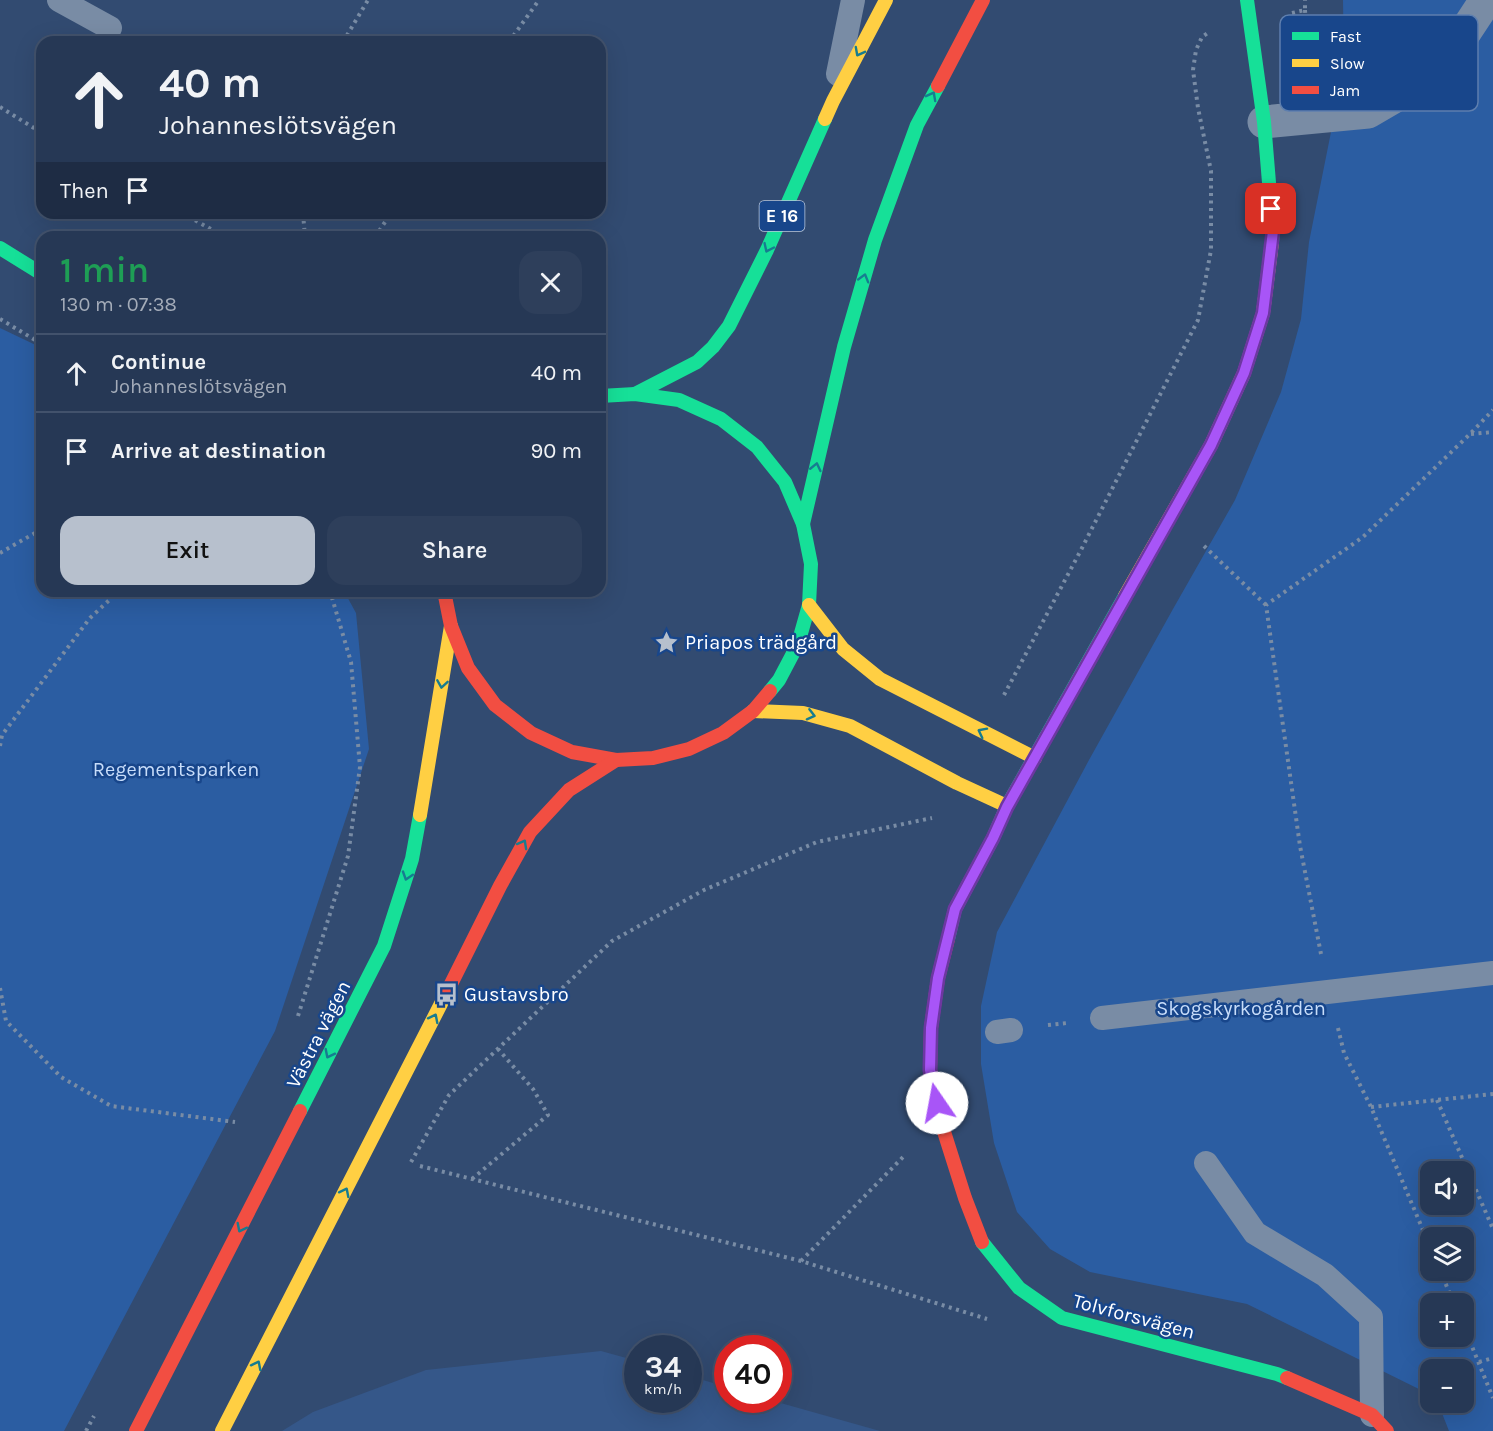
<!DOCTYPE html>
<meta charset="utf-8">
<style>
body{margin:0;font-family:Karla,sans-serif;background:#2e3f5b;color:#f1f3f6;height:100vh;display:flex;flex-direction:column;font-size:22px;white-space:nowrap}
*{box-sizing:border-box;margin:0}
p{font-size:20px;color:#a4acb9}
.icon{flex:none;width:33px;height:33px;fill:none;stroke:currentColor;stroke-width:2;stroke-linecap:round;stroke-linejoin:round}
.map{position:relative;flex:1;overflow:hidden}
.sheet{position:absolute;left:36px;top:231px;width:570px;height:366px;display:flex;flex-direction:column;background:#263855;border-radius:18px;box-shadow:0 6px 24px #0002,0 0 0 2px #42526c}
.sheet>*{flex:none}
.top-card{position:absolute;left:36px;top:36px;width:570px;height:183px;border-radius:18px;box-shadow:0 6px 24px #0002,0 0 0 2px #42526c;background:#263855;color:#f1f3f6;overflow:hidden}
.buttons{position:absolute;left:1420px;top:1161px;display:grid;gap:12px}
.buttons a{display:grid;place-items:center;width:54px;height:54px;border-radius:12px;background:#263855;box-shadow:0 6px 24px #0002,0 0 0 2px #42526c;font-size:30px}
.speed{position:absolute;left:624px;top:1335px;display:flex;gap:12px;font-size:30px;font-weight:700;text-align:center}
.speed>*{display:grid;place-content:center;width:78px;height:78px;border-radius:50%;background:#263855;box-shadow:0 6px 24px #0002,0 0 0 2px #42526c;line-height:1}
.speed small{font-size:15px;font-weight:400}
.speed .limit{border:9px solid #d22;background:#fff;color:#111}
.pin{position:absolute;display:grid;place-items:center;width:51px;height:51px;color:#fff;margin:-26px;border-radius:12px;box-shadow:0 3px 9px #0006}
.me{position:absolute;width:66px;margin:-33px;rotate:348deg;stroke-linejoin:round;filter:drop-shadow(0 0 4px #0008)}
.turn{display:flex;align-items:center;gap:21px;height:126px;padding:0 24px;font-size:27px}
.turn .icon{width:78px;height:78px;stroke-width:2.5}
.turn b{display:block;font-size:42px;line-height:51px}
.then{display:flex;align-items:center;height:57px;padding:0 24px;background:#0003;gap:12px;font-size:22px}
.round{display:grid;place-items:center;flex:none;width:63px;height:63px;border-radius:18px;background:#2e3f5b}
.head{display:flex;align-items:center;justify-content:space-between;height:102px;padding:0 24px}
h1{font-size:36px;font-weight:600;line-height:45px;color:#1e9e55}
.button{display:flex;gap:12px;margin-top:auto;padding:12px 24px}
.button a{flex:1;height:69px;border-radius:18px;background:#b7c0cd;color:#111;font-size:24px;font-weight:600;line-height:69px;text-align:center}
.button a+a{background:#2e3f5b;color:#f1f3f6}
ul{padding:0;list-style:none}
li{display:flex;align-items:center;gap:18px;height:78px;padding:0 24px;border-top:2px solid #42526c}
li div{flex:1}
li b{display:block;font-size:22px}
li em{font-style:normal}
.map>svg:first-child{display:block}
.green{fill:#2b5da2;fill-rule:evenodd}
.water{fill:#355789}
.lines{fill:none;stroke-linecap:round;stroke-linejoin:round}
.path{stroke:#798ca5;stroke-width:4;stroke-dasharray:3 4.5;stroke-linecap:butt}
.lane{stroke:#798ca5;stroke-width:24}
.street{stroke:#798ca5;stroke-width:33}
.fast{stroke:#16e098;stroke-width:14}
.slow{stroke:#ffcf43;stroke-width:14}
.jam{stroke:#f24e42;stroke-width:14}
.oneway{stroke:#177c90}
.route-casing{stroke:#6d37a1;stroke-width:15}
.route{stroke:#a855f7;stroke-width:10}
.labels{text-anchor:middle;stroke-width:5;stroke-linejoin:round;paint-order:stroke}
.shield{fill:#18468b;stroke:#bac8dc;stroke-width:1.5}
.shield-label{font-size:18px;font-weight:bold;fill:#fff}
.poi-label{font-size:20px;fill:#fff;stroke:#18468b;text-anchor:start}
.park-label{font-size:20px;fill:#c8ddfa;stroke:#18468b}
.street-label{font-size:20px;fill:#fff;stroke:#18468b}
.key{fill:#18468b;stroke:#5d7eae;stroke-width:1.5}
.key-label{font-size:16px;fill:#fff}
</style>
<div class="map">
<svg width="1493" height="1431" viewBox="0 0 1493 1431">
<rect width="100%" height="100%" fill="#324b71"/>
<g class="green">
<path d="M1343,0H1493V1431H1449L1438,1403L1464,1402V1370H1431V1395L1247,1304L1090,1272L1050,1249L1017,1212L994,1143L981,1064V1006L997,932L1089,760L1173,609L1235,500L1281,392L1301,319L1309,242L1344,67ZM1431,1172H1464V1204H1431ZM1431,1238H1464V1270H1431ZM1431,1304H1464V1336H1431Z"/>
<polygon points="0,328 42,348 42,591 344,591 356,613 369,749 275,1031 64,1431 0,1431"/>
</g>
<polygon class="water" points="601,1351 637,1361 638,1400 688,1400 689,1376 727,1387 728,1400 770,1400 880,1431 282,1431 313,1412 426,1370"/>
<g class="lines">
<g class="path">
<polyline points="1305,10 1309,74"/>
<polyline points="1292,13 1305,10 1305,0"/>
<polyline points="343,42 368,0"/>
<polyline points="509,42 539,0"/>
<polyline points="0,107 42,133"/>
<polyline points="182,213 225,237"/>
<polyline points="303,213 305,237"/>
<polyline points="375,237 391,213"/>
<polyline points="0,319 42,344"/>
<polyline points="1471,434 1493,432"/>
<polyline points="1204,546 1266,605"/>
<polyline points="0,553 42,529"/>
<polyline points="1004,695 1082,548 1198,320 1211,250 1211,171 1198,108 1193,70 1196,50 1202,37 1209,32"/>
<polyline points="0,746 2,735 90,618 119,591"/>
<polyline points="1321,954 1300,846 1266,605 1363,537 1470,434 1493,410"/>
<polyline points="0,988 6,1021 61,1077 111,1106 235,1122"/>
<polyline points="298,1016 348,856 360,767 351,662 330,591"/>
<polyline points="1048,1025 1067,1023"/>
<polyline points="1338,1028 1344,1053 1371,1107 1431,1249"/>
<polyline points="1437,1100 1493,1229"/>
<polyline points="1371,1107 1493,1094"/>
<polyline points="411,1162 449,1095 612,941 704,890 817,842 932,818"/>
<polyline points="420,1166 801,1261 987,1319"/>
<polyline points="472,1179 548,1115 533,1089 498,1049"/>
<polyline points="801,1261 906,1154"/>
<polyline points="1440,1270 1454,1304"/>
<polyline points="1464,1327 1493,1398"/>
<polyline points="1479,1362 1493,1358"/>
<polyline points="86,1431 94,1416"/>
</g>
<g class="lane">
<polyline points="59,0 110,28"/>
<polyline points="838,74 853,0"/>
<polyline points="1102,1018 1493,973"/>
<polyline points="997,1032 1011,1030"/>
<polyline points="1206,1163 1255,1233 1325,1275 1371,1317 1372,1415"/>
</g>
<polyline class="street" points="1264,122 1368,112 1440,70 1486,0"/>
<g class="fast">
<polyline points="1247,0 1264,122 1273,231 1272,242"/>
<polyline points="0,248 42,274"/>
<polyline points="635,394 697,362 713,347 729,326 767,250 825,119"/>
<polyline points="600,396 635,394 679,400 721,419 757,447 785,482 803,524 811,564 809,605 798,644 779,680 770,691"/>
<polyline points="803,524 844,347 875,240 917,125 938,86"/>
<polyline points="948,939 955,909 993,838 1007,806 1125,596"/>
<polyline points="300,1111 384,946 412,859 420,815"/>
<polyline points="982,1242 1019,1288 1062,1318 1277,1374 1287,1378"/>
</g>
<g class="slow">
<polyline points="825,119 833,101 886,0"/>
<polyline points="1125,596 1211,445 1244,373 1263,313 1272,242"/>
<polyline points="809,605 843,649 880,679 1035,758"/>
<polyline points="753,711 803,713 850,726 957,783 1007,806"/>
<polyline points="420,815 451,626"/>
<polyline points="222,1431 447,992"/>
</g>
<g class="jam">
<polyline points="938,86 983,0"/>
<polyline points="444,591 451,626 468,668 495,705 531,733 572,752 616,760 653,758 689,749 723,733 753,711 770,691"/>
<polyline points="948,939 938,978 931,1028 930,1070 940,1119 965,1198 982,1242"/>
<polyline points="447,992 500,886 530,832 569,790 616,760"/>
<polyline points="1287,1378 1372,1415 1387,1431"/>
<polyline points="136,1431 300,1111"/>
</g>
</g>
<defs><path id="oneway-chevron" d="M-2-3.5L2.5 0L-2 3.5" fill="none" stroke-width="1.6" stroke-linecap="round" stroke-linejoin="round" transform="scale(1.5)"/></defs>
<g class="oneway">
<use href="#oneway-chevron" transform="translate(859 52) rotate(118)"/>
<use href="#oneway-chevron" transform="translate(932 96) rotate(-62)"/>
<use href="#oneway-chevron" transform="translate(768 248) rotate(115)"/>
<use href="#oneway-chevron" transform="translate(864 278) rotate(-74)"/>
<use href="#oneway-chevron" transform="translate(816 467) rotate(-77)"/>
<use href="#oneway-chevron" transform="translate(442 684) rotate(99)"/>
<use href="#oneway-chevron" transform="translate(811 715) rotate(14)"/>
<use href="#oneway-chevron" transform="translate(982 732) rotate(-153)"/>
<use href="#oneway-chevron" transform="translate(523 844) rotate(-61)"/>
<use href="#oneway-chevron" transform="translate(407 876) rotate(108)"/>
<use href="#oneway-chevron" transform="translate(434 1018) rotate(-63)"/>
<use href="#oneway-chevron" transform="translate(329 1054) rotate(117)"/>
<use href="#oneway-chevron" transform="translate(345 1192) rotate(-63)"/>
<use href="#oneway-chevron" transform="translate(241 1228) rotate(117)"/>
<use href="#oneway-chevron" transform="translate(257 1365) rotate(-63)"/>
</g>
<g class="lines">
<defs>
<polyline id="route" points="937,1103 930,1070 931,1028 938,978 955,909 993,838 1007,807 1211,445 1244,373 1263,313 1273,231 1271,209"/>
</defs>
<use href="#route" class="route-casing"/>
<use href="#route" class="route"/>
</g>
<defs>
<symbol id="sight-bare" viewBox="-9 -9 18 18"><path d="M0-6L1.8-2.2L6-1.7L2.9 1.2L3.7 5.4L0 3.3L-3.7 5.4L-2.9 1.2L-6-1.7L-1.8-2.2Z" fill="#b7c0cd" stroke="#18468b" stroke-width="2.5" paint-order="stroke"/></symbol>
<symbol id="bus-bare" viewBox="-9 -9 18 18"><path d="M-5-6H5V4H4V6H2V4H-2V6H-4V4H-5ZM-3.5-4V0h7V-4ZM-3.5 1.2v1.5H-2V1.2ZM2 1.2v1.5H3.5V1.2Z" fill="#b7c0cd" stroke="#18468b" stroke-width="2.5" paint-order="stroke"/></symbol>
</defs>
<g fill-rule="evenodd">
<use href="#sight-bare" x="650" y="626" width="33" height="33"/>
<use href="#bus-bare" x="430" y="978" width="33" height="33"/>
</g>
<g class="labels">
<rect class="shield" x="759.5" y="201" width="45" height="30" rx="4.5"/>
<g class="shield-label">
<text x="782" y="222">E 16</text>
</g>
<g class="poi-label">
<text x="685" y="649">Priapos trädgård</text>
<text x="464" y="1001">Gustavsbro</text>
</g>
<g class="park-label">
<text x="176" y="776">Regementsparken</text>
<text x="1241" y="1015">Skogskyrkogården</text>
</g>
<g class="street-label">
<text transform="translate(318 1034) rotate(-63)" y="7">Västra vägen</text>
<text transform="translate(1134 1316) rotate(15)" y="7">Tolvforsvägen</text>
</g>
</g>
<rect x="1280" y="15" width="198" height="96" rx="9" class="key"/>
<rect x="1292" y="32" width="27" height="8" fill="#16e098"/>
<rect x="1292" y="59" width="27" height="8" fill="#ffcf43"/>
<rect x="1292" y="86" width="27" height="8" fill="#f24e42"/>
<g class="key-label">
<text x="1330" y="42">Fast</text>
<text x="1330" y="69">Slow</text>
<text x="1330" y="96">Jam</text>
</g>
</svg>
<div class="buttons">
<a><svg class="icon" aria-label="sound" viewBox="0 0 24 24"><path d="M4 9h4l5-4v14l-5-4H4zM17 9q2 3 0 6"/></svg></a>
<a><svg class="icon" aria-label="layers" viewBox="0 0 24 24"><path d="M12 4l9 5-9 5-9-5zM3 14l9 5 9-5"/></svg></a>
<a>+</a>
<a>−</a>
</div>
<div class="speed"><div>34<small>km/h</small></div><div class="limit">40</div></div>
<div class="pin" style="left:1271px;top:209px;background:#d93025"><svg class="icon" aria-label="arrive" viewBox="0 0 24 24"><path d="M6 21V4h12l-3 4 3 4H6"/></svg></div>
<svg class="me" style="left:937px;top:1103px" viewBox="-20 -20 40 40"><circle r="19" fill="#fff"/><path d="M0-13L10 11 0 6-10 11z" fill="#a855f7"/></svg>
<div class="top-card">
<div class="turn"><svg class="icon" aria-label="ahead" viewBox="0 0 24 24"><path d="M12 20V5M6 11l6-6 6 6"/></svg><div><b>40 m</b>Johanneslötsvägen</div></div>
<div class="then">Then<svg class="icon" aria-label="arrive" viewBox="0 0 24 24"><path d="M6 21V4h12l-3 4 3 4H6"/></svg></div>
</div>
<section class="sheet">
<div class="head"><div><h1>1 min</h1><p>130 m · 07:38</p></div><a class="round"><svg class="icon" aria-label="close" viewBox="0 0 24 24"><path d="M6 6l12 12M18 6L6 18"/></svg></a></div>
<ul>
<li><svg class="icon" aria-label="ahead" viewBox="0 0 24 24"><path d="M12 20V5M6 11l6-6 6 6"/></svg><div><b>Continue</b><p>Johanneslötsvägen</p></div><em>40 m</em></li>
<li><svg class="icon" aria-label="arrive" viewBox="0 0 24 24"><path d="M6 21V4h12l-3 4 3 4H6"/></svg><div><b>Arrive at destination</b></div><em>90 m</em></li>
</ul>
<div class="button"><a>Exit</a><a>Share</a></div>
</section>
</div>
